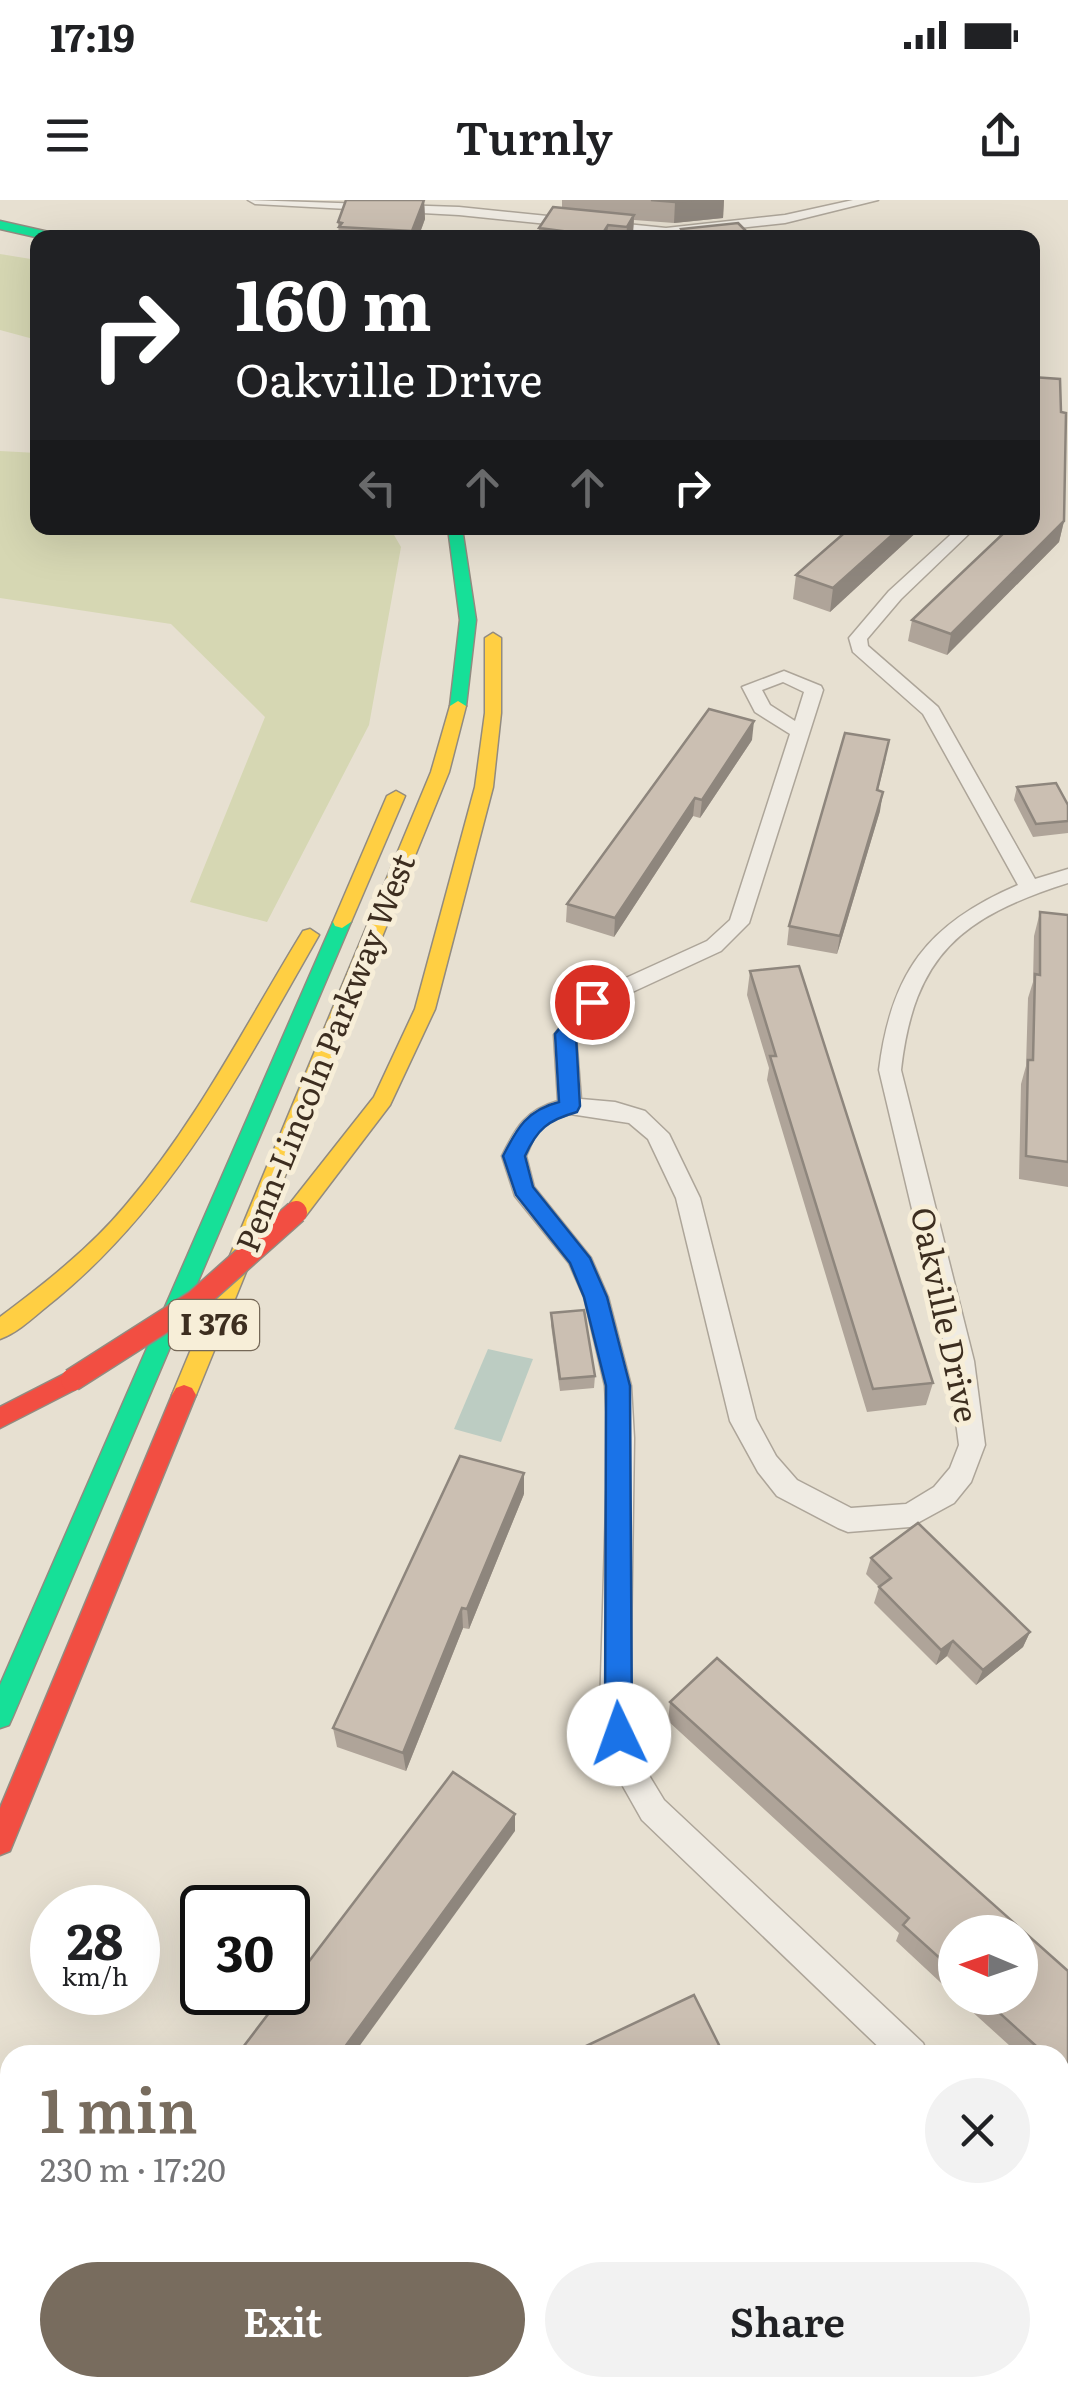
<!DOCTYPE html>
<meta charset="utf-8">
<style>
body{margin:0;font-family:Literata,serif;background:#f2f2f2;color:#202124;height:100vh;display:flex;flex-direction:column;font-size:38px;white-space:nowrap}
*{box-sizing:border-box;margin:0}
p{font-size:32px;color:#757577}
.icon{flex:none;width:55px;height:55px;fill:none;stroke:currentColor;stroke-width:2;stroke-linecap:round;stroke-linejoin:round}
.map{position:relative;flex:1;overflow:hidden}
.side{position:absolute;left:0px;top:1845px;width:1070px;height:352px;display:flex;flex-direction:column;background:#fff;border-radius:30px 30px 0 0;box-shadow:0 10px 40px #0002}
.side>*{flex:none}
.top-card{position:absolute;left:30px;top:30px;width:1010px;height:305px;border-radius:20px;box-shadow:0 10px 40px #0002;background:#202124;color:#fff;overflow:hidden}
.needle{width:65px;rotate:272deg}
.fabs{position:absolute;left:938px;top:1715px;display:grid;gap:20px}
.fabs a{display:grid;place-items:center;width:100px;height:100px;border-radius:50%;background:#fff;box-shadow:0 10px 40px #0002;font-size:50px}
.speed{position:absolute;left:30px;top:1685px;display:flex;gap:20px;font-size:50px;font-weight:700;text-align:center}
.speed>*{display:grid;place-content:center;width:130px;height:130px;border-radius:50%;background:#fff;box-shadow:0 10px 40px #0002;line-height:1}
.speed small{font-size:25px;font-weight:400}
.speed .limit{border:5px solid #111;border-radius:15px;background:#fff;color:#111}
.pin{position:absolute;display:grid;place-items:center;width:85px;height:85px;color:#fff;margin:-42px;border:5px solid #fff;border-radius:50%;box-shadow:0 2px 10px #0007}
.me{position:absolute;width:110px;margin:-55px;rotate:357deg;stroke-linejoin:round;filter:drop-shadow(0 0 8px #0008)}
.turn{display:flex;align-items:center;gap:35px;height:210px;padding:0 40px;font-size:45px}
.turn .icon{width:130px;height:130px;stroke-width:2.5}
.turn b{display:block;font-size:70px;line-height:85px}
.lanes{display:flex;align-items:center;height:95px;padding:0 40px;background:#0003;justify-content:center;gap:50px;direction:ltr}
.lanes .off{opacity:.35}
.round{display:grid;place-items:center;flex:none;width:105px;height:105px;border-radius:52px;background:#f2f2f2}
.summary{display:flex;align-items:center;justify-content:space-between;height:170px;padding:0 40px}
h1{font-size:60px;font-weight:600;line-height:75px;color:#786c5e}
.cta{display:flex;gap:20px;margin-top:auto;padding:20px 40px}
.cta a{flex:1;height:115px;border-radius:60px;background:#786c5e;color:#fff;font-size:40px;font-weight:600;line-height:115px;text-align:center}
.cta a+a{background:#f2f2f2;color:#202124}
.status{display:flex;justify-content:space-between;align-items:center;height:70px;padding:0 50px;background:#fff;direction:ltr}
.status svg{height:28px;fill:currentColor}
header{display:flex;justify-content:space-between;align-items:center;height:130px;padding:0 40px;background:#fff;font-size:45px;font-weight:600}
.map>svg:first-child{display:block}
.green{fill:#d6d7b3}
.water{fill:#bcccc2}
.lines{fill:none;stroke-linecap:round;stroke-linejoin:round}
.street-casing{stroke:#ada599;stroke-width:3}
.fast-casing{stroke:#928b80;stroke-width:3}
.slow-casing{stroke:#928b80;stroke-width:3}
.jam-casing{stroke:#928b80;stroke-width:3}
.street{fill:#efebe3;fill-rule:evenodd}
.fast{fill:#16e098;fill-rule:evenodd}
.slow{fill:#ffcf43;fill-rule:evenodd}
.jam{fill:#f24e42;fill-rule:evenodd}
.jam-bridge-casing{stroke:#928b80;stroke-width:25;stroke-linecap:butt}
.jam-bridge{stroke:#f24e42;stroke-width:22}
.wall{fill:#afa499}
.shaded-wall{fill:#8e867d}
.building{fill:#cbbfb2;stroke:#8e867d;stroke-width:2.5}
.route{fill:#1a73e8;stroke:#114b97;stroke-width:2.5}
.labels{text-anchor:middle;stroke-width:10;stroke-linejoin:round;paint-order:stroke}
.shield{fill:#f7eed8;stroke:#756857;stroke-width:2.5}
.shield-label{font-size:30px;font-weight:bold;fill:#3d2e20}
.street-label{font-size:32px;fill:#3d2e20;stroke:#f7eed8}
</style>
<div class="status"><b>17:19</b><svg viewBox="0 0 49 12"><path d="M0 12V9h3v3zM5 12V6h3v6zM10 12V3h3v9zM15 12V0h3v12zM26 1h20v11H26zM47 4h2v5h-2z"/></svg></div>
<header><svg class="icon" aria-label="menu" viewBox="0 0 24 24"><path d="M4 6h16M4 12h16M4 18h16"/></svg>Turnly<svg class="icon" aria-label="share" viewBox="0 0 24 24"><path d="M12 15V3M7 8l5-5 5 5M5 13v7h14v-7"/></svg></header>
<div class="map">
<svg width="1068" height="2196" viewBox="0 0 1068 2196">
<rect width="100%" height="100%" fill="#e7e0d1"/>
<g class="green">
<polygon points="0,54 37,60 37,140 0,130"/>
<polygon points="0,251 37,253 38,328 390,328 401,347 369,525 267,722 190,702 265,517 171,424 0,398"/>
</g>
<polygon class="water" points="488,1149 533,1159 501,1242 454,1229"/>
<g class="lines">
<defs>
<g id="street">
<polygon points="248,0 459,7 666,28 785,15 853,0 878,0 785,23 666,36 459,15 255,4"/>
<path d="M958,328H975L901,399L867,439L868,446L938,507L1035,679L1068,669V683C961,717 914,755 901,870L974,1161L985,1245L971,1282L954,1303L910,1327L848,1332L838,1328L777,1296L758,1272L730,1221L676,998L648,939L629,923L570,914L554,919L536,933L526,956L534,987L591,1058L608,1097L631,1186L634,1238L630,1510L636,1554L664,1600L923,1843L928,1855H887L642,1620L607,1558L600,1510L608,1238L605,1186L584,1097L569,1063L515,996L502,956C516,927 526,910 558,901L554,835L584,797L707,741L730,720L790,534L755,512L742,487L784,471L821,486L823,490L749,723L721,751L600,807L576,836L581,899L615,902L645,911L669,934L700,998L756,1219L776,1256L797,1280L851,1308L906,1304L934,1287L950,1268L959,1245L948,1161L879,870C891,773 927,724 1018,685L923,514L853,452L849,438L889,391ZM783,482L804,492L795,521L770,505L762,490Z"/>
<polygon points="1060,1979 1068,1982 1068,2021 1060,2018"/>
</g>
<g id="fast">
<polygon points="0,21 62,35 64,38 40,38 0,29"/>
<polygon points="448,328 462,328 476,420 466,506 458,511 450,506 460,420"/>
<polygon points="342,716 351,722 13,1516 9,1525 0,1528 0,1485 333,722"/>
</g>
<g id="slow">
<polygon points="493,433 501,438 501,513 493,587 435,809 390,905 304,1018 288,1018 285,1012 288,1006 374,897 415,809 475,587 485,513 485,438"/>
<polygon points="458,501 466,506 449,572 196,1195 192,1202 184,1205 176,1202 172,1195 431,572 450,506"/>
<polygon points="396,591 405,596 351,722 342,728 335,726 333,722 387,596"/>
<path d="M310,729L319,735C244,866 175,1001 56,1099C39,1112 20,1132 0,1139V1117C44,1084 89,1049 125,1006C197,922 246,824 303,731Z"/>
</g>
<g id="jam">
<polygon points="72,1170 80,1173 84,1180 80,1187 0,1228 0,1207"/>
<polygon points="184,1185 192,1188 196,1195 10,1651 0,1655 0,1608 172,1195 176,1188"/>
</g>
</defs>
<use href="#street" class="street-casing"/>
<use href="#fast" class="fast-casing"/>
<use href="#slow" class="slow-casing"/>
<use href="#jam" class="jam-casing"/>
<use href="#street" class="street"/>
<use href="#fast" class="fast"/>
<use href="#slow" class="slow"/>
<use href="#jam" class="jam"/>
<defs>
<polyline id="jam-bridge" points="72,1180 196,1101 296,1012"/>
</defs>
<use href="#jam-bridge" class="jam-bridge-casing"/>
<use href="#jam-bridge" class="jam-bridge"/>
</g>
<g class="wall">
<polygon points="424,0 425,19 418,38 339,38 338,22"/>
<polygon points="562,0 724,0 723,18 674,23 634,20 632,38 539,38 539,28 562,8"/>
<polygon points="1064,321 1059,342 947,455 908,441 912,420"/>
<polygon points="850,328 921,328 830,412 793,399 796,375"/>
<polygon points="752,540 700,618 693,616 614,737 566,722 567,704"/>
<polygon points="886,558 878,590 880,611 837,754 787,745 789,726"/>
<polygon points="1017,587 1068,605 1068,633 1033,637 1014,600"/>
<polygon points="1040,712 1068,715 1068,987 1019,979 1021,884 1026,866 1028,798 1033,782 1034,736"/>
<polygon points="750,771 933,1183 926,1205 867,1212 767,880 769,868 747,795"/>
<polygon points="551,1113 595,1176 594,1188 560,1191 551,1125"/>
<polygon points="524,1294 469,1429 463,1428 406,1571 337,1547 333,1528"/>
<polygon points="871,1358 1030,1432 1023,1447 976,1485 947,1456 936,1465 874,1403 879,1387 866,1374"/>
<polygon points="670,1502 1068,1771 1068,1899 1060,1892 1060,1855 1020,1855 957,1798 1020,1798 955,1732 955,1796 896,1741 899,1733 668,1521"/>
</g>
<g class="shaded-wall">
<polygon points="424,0 425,19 418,38 412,38 412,31"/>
<polygon points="694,0 724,0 723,18 674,23 675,2"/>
<polygon points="634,15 633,36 626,38 627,27"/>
<polygon points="608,25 607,38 601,38 601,36"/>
<polygon points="746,31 745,38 711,38"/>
<polygon points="1064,321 1059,342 947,455 951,434"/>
<polygon points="900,328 921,328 830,412 833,388"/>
<polygon points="754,521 752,540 700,618 702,600"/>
<polygon points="883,592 880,611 837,754 840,736"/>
<polygon points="695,598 693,616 614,737 615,718"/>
<polygon points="524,1273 524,1294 469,1429 467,1409"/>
<polygon points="462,1408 463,1428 406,1571 403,1553"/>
<polygon points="1030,1432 1023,1447 976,1485 983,1470"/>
<polygon points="953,1441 947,1456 936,1465 941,1450"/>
<polygon points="515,1614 515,1631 353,1855 339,1855"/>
</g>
<g class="building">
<polygon points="346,0 424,0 412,31 339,27 342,23 338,22"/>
<polygon points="651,0 694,0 675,2"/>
<polygon points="553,7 634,15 627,27 608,25 601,36 539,28"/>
<polygon points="738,23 746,31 711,38 685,38 681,29"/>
<polygon points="1032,177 1060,179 1061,212 1066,213 1064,321 951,434 912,420 1009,328 1032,328"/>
<polygon points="850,328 900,328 833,388 796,375"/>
<polygon points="709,509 754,521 702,600 695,598 615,718 567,704"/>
<polygon points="845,533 889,540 877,590 883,592 840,736 789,726"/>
<polygon points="1056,583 1068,605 1068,621 1036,624 1017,587"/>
<polygon points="1040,712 1068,715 1068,962 1026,956 1028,860 1033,860 1035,774 1040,775"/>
<polygon points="799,766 933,1183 873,1189 770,856 776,856 750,771"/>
<polygon points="584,1110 595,1176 560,1179 551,1113"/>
<polygon points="460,1256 524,1273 467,1409 462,1408 403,1553 333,1528"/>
<polygon points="918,1323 1030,1432 983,1470 953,1441 941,1450 879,1387 891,1378 871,1358"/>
<polygon points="717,1458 1068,1771 1068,1875 1060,1868 1060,1855 1046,1855 983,1798 1020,1798 1020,1732 955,1732 955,1772 903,1725 909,1718 670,1502"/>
<polygon points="453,1572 515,1614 339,1855 237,1855 285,1792 288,1792 288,1789"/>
<polygon points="694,1795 724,1855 567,1855"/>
<polygon points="327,2188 380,2188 381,2196 328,2196"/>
</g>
<path class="route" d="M592,795L602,802L576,836L580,906L577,912C548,920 537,929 525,956L533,987L590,1058L607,1097L630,1186L632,1534L628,1543L619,1547L609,1543L605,1534L606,1186L584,1097L570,1063L516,995L503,956C517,928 527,910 559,902L555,834L585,797Z"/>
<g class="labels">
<rect class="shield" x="169" y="1100" width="90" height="50" rx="8"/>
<g class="shield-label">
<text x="214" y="1135">I 376</text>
</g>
<g class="street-label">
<text transform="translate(326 853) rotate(-68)" y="11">Penn-Lincoln Parkway West</text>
<text transform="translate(944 1115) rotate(78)" y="11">Oakville Drive</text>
</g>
</g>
</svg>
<div class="fabs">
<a><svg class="needle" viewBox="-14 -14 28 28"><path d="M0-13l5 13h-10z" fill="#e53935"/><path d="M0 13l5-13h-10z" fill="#757577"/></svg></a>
</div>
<div class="speed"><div>28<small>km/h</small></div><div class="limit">30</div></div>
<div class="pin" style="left:592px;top:802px;background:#d93025"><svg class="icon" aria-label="arrive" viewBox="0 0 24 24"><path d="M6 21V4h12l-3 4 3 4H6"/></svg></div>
<svg class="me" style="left:619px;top:1534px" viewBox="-20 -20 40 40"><circle r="19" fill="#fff"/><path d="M0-13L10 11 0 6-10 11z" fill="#1a73e8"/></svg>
<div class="top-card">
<div class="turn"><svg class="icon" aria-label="right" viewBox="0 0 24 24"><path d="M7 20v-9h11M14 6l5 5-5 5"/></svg><div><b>160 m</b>Oakville Drive</div></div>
<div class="lanes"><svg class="icon off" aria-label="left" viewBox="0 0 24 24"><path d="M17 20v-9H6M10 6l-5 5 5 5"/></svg><svg class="icon off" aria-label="ahead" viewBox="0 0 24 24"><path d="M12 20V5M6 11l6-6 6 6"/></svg><svg class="icon off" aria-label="ahead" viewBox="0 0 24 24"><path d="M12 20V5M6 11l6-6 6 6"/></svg><svg class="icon" aria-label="right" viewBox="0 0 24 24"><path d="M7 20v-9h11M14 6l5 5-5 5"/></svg></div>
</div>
<section class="side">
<div class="summary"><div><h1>1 min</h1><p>230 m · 17:20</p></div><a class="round"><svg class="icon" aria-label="close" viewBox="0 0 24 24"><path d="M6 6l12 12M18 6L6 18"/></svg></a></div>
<div class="cta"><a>Exit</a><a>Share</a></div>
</section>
</div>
